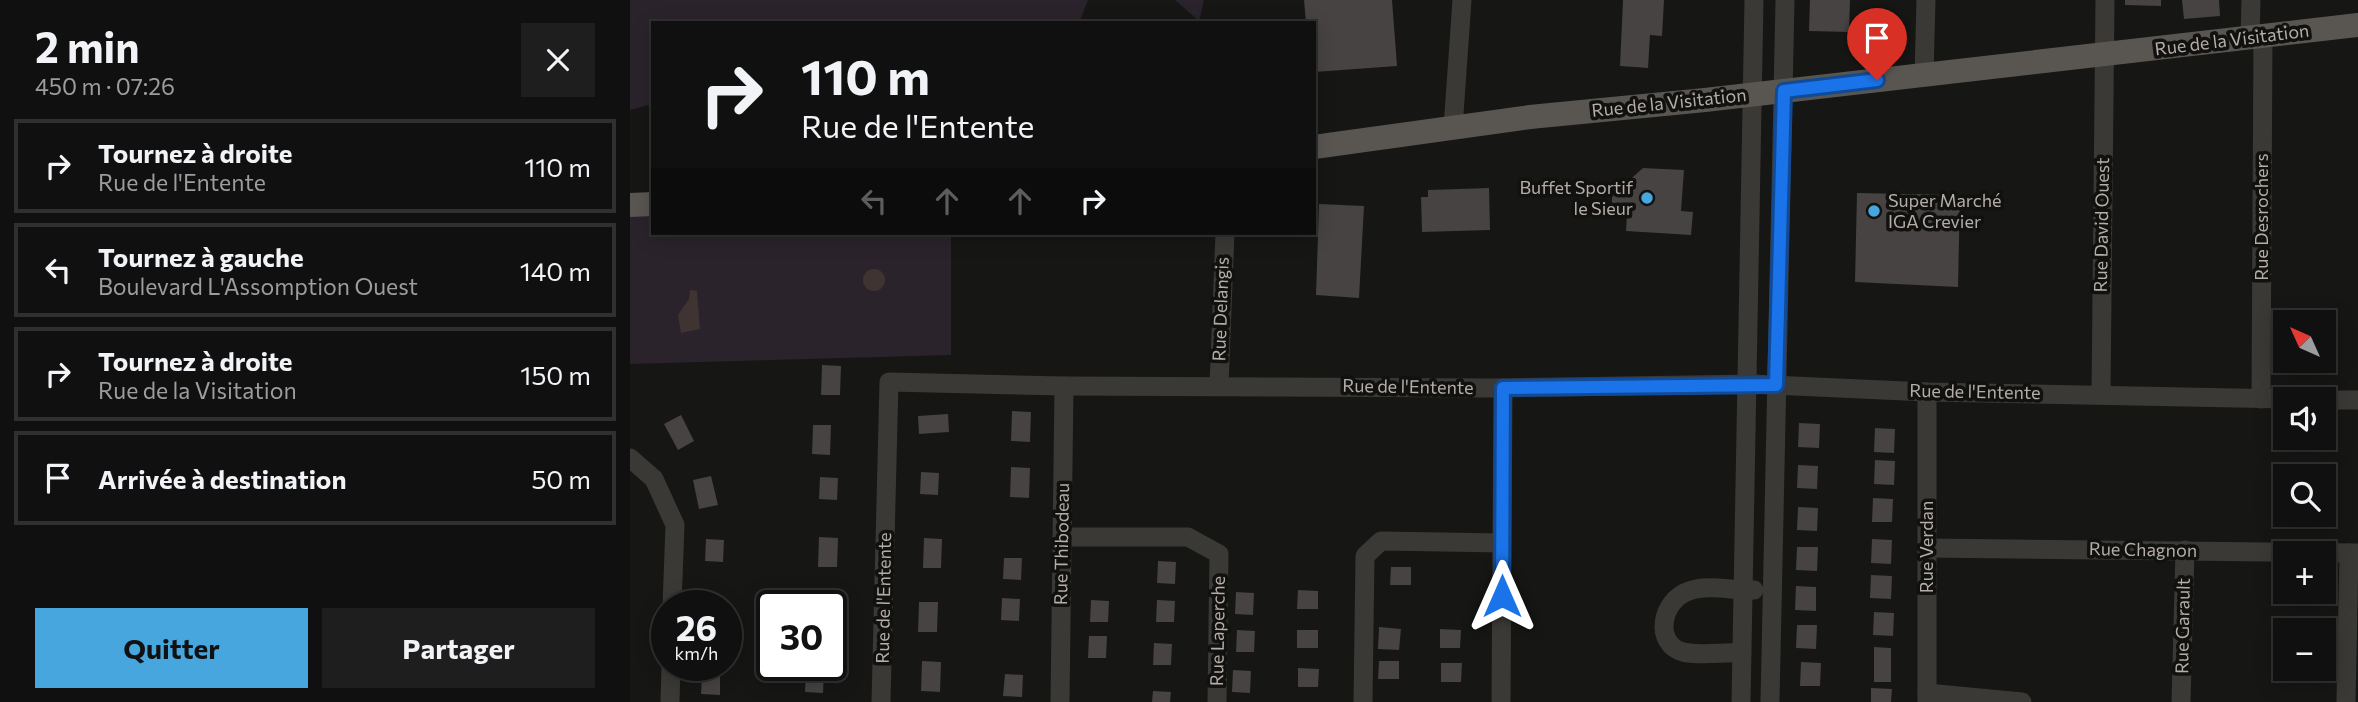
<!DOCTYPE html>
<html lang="fr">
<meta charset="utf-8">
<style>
body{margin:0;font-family:Commissioner,sans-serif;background:#1e1e1e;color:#f1f3f6;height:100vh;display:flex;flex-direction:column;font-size:26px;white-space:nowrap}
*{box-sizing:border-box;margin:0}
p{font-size:23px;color:#9c9d9f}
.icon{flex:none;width:38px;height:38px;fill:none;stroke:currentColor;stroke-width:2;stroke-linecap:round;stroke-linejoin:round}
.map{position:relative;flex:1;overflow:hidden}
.sheet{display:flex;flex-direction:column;background:#101010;width:630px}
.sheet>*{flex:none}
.guide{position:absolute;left:21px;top:21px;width:665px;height:214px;border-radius:0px;box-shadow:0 4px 18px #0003,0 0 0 2px #303030;background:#101010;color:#f1f3f6;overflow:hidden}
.needle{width:46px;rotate:315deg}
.tools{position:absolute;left:1643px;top:310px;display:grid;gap:14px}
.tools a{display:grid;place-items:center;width:63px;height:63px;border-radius:0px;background:#101010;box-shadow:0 4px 18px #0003,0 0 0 2px #303030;font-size:35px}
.speed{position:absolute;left:21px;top:590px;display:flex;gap:14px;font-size:35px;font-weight:700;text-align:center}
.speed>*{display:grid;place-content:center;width:91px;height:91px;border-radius:50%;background:#101010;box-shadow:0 4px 18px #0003,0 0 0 2px #303030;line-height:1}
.speed small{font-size:18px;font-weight:400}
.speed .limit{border:4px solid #111;border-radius:10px;background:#fff;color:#111}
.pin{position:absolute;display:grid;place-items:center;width:60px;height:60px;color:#fff;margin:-72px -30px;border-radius:50% 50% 50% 0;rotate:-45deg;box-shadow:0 0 7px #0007}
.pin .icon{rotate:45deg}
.me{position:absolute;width:77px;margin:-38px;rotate:0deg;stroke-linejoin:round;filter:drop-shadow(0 0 5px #0008)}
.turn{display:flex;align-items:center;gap:24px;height:147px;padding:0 35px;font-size:32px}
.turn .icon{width:91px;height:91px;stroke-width:2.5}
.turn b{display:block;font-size:49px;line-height:60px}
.lanes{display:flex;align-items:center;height:66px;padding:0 35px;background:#0003;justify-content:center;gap:35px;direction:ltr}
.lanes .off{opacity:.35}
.round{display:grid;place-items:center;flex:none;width:74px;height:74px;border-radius:0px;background:#1e1e1e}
.head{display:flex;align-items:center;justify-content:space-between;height:119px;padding:0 35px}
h1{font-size:42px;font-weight:700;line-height:52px}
.cta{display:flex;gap:14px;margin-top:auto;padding:14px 35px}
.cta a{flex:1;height:80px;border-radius:0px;background:#46a6dd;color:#111;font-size:28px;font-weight:700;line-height:80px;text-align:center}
.cta a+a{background:#1e1e1e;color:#f1f3f6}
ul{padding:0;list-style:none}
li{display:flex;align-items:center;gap:21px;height:94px;margin:0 14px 10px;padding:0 21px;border:4px solid #303030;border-radius:0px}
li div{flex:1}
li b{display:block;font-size:26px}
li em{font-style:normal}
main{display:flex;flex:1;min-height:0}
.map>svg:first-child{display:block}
.green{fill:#2a232b}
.water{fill:#3f3431}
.building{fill:#464342}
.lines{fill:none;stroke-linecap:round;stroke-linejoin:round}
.minor{stroke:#3b3936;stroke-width:19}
.major{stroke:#595652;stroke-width:24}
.route-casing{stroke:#114b97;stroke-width:18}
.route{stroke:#1a73e8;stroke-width:12}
.poi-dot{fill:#46a6dd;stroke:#111110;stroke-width:2.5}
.labels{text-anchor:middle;stroke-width:7;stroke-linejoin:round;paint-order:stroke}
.street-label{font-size:18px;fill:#b5ada8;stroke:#111110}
.poi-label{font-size:18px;fill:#b5ada8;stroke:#111110;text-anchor:end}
</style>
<main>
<section class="sheet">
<div class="head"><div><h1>2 min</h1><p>450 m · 07:26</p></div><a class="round"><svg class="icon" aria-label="close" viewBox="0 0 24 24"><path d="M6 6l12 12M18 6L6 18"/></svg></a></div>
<ul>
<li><svg class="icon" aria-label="right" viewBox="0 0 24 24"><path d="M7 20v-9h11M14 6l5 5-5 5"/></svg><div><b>Tournez à droite</b><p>Rue de l'Entente</p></div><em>110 m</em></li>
<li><svg class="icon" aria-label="left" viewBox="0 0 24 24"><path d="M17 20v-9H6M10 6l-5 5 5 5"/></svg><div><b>Tournez à gauche</b><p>Boulevard L'Assomption Ouest</p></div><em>140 m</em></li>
<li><svg class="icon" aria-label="right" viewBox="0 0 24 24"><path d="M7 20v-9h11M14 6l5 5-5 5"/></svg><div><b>Tournez à droite</b><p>Rue de la Visitation</p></div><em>150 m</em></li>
<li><svg class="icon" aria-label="arrive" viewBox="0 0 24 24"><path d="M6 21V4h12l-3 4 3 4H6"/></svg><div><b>Arrivée à destination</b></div><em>50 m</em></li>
</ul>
<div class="cta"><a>Quitter</a><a>Partager</a></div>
</section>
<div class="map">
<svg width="1728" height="702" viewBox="0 0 1728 702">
<rect width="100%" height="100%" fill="#161615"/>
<g class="green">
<polygon points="0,0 458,0 449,23 23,23 23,104 0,110"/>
<polygon points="545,0 574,0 569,21"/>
<polygon points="23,205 23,233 321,233 321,355 0,364 0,206"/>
</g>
<g class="water">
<circle cx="244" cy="280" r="11"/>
<polygon points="60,290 67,291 70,329 51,333 48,315 59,299"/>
</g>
<g class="building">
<polygon points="674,0 762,0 767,66 684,72 684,23 676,23"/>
<polygon points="993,0 1034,0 1032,36 1020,35 1018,68 990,66"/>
<polygon points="1180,0 1220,0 1219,32 1179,31"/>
<polygon points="1495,0 1531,0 1531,6 1495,5"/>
<polygon points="1552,0 1589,0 1590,16 1554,19"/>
<polygon points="1013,168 1054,170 1051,211 1063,212 1061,235 996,231 997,214 981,213 983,185 994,185"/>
<polygon points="859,188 860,230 792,232 791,197 798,197 798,190"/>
<polygon points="1227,193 1330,195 1328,287 1225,282"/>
<polygon points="689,204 734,206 729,298 686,295"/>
<polygon points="192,365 211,366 210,395 191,395"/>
<polygon points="382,411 401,412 400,442 381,441"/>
<polygon points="318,414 319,432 289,434 288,416"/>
<polygon points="51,415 64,441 48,450 34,424"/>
<polygon points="1169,423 1190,424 1189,448 1168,447"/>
<polygon points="183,425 201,425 200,455 182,454"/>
<polygon points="1245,428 1265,429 1264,453 1244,452"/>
<polygon points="1245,460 1265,461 1264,485 1244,484"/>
<polygon points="1168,465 1188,466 1187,489 1167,488"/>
<polygon points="381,467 400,468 399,498 380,497"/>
<polygon points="291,472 309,473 308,495 290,494"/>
<polygon points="81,476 88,505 69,509 63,480"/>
<polygon points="190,477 208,478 207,500 189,499"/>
<polygon points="1243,498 1263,499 1262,522 1242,522"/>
<polygon points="1168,507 1188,508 1187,531 1167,530"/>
<polygon points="189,537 208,538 207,567 188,567"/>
<polygon points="294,538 312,539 311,568 293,568"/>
<polygon points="76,539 94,540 93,562 75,561"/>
<polygon points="1242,539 1262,540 1261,564 1241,563"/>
<polygon points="1167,547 1188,547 1187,571 1166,570"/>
<polygon points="374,558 392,558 391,580 373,579"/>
<polygon points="528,561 546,562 545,584 527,583"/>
<polygon points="761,567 781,567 781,585 760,585"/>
<polygon points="1241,575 1262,576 1261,599 1240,598"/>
<polygon points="1166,586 1186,587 1186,611 1165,610"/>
<polygon points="668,590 688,591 688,609 667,609"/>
<polygon points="606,592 624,593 623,615 605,614"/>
<polygon points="372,598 390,599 389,621 371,620"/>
<polygon points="77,599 95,599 95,606 76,606"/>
<polygon points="461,600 479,601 478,622 460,622"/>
<polygon points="527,600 545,601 544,622 526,622"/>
<polygon points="289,602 308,602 307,632 288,632"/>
<polygon points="201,609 208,610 207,632 201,631"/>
<polygon points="1244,612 1264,613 1263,636 1243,635"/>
<polygon points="1167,625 1187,625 1186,649 1166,648"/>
<polygon points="749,627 771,629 769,650 748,649"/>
<polygon points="810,629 831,630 830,648 810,648"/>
<polygon points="607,630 625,631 624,652 606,652"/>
<rect x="667" y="630" width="21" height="18"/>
<polygon points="459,636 477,636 476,658 458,658"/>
<polygon points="524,643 542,644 541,665 523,665"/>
<polygon points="1244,647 1261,648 1261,682 1244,682"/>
<polygon points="292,661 311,662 310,692 291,691"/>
<polygon points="749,661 769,661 769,679 748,679"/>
<polygon points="1171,662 1191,663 1190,686 1170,686"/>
<polygon points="811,663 832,663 831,682 811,682"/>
<polygon points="668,668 689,669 688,687 668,687"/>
<polygon points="176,670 194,671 193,693 175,692"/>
<polygon points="603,670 621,671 620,693 602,692"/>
<polygon points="72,673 90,673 90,695 71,694"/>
<polygon points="375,674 393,675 392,697 373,696"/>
<polygon points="1241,688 1262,689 1261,702 1241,702"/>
<polygon points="523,691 541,692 540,702 522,702"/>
</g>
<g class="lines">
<g class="minor">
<polyline points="1620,38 1621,0"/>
<polyline points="1294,75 1296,0"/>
<polyline points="823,128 832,0"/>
<polyline points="589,385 595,233"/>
<polyline points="1471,394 1475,0"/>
<polyline points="1631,399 1633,35"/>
<polyline points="1694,400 1728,400"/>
<polyline points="0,458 24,479 45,525 42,606"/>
<polyline points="432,537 558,537 589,554 587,702"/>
<polyline points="1297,548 1728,553"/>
<path d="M1112,653C1096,652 1067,656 1053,652C1024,644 1030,601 1059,591C1079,584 1103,591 1124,590"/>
<polyline points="1297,693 1392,702"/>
<polyline points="40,702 41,665"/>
<polyline points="251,702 259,382 434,386 862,388 1123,384 1297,392 1658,399"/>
<polyline points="430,702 434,386"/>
<polyline points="733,702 735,556 751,541 872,543"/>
<polyline points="871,702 873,388"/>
<polyline points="1111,702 1124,0"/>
<polyline points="1140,702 1155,0"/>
<polyline points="1297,702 1297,392"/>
<polyline points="1551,702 1555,550"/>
<polyline points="1716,702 1719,553"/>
</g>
<g class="major">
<polyline points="684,147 900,117 1075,100 1728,25"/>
<polyline points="0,205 23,204"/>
</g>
</g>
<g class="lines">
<defs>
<polyline id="route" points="872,596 873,388 1146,385 1154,91 1247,80"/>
</defs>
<use href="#route" class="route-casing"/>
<use href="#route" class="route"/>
</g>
<g class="poi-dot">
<circle cx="1017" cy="198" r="7"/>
<circle cx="1244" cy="211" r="7"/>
</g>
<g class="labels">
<g class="street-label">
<text transform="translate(1602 40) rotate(-7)" y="6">Rue de la Visitation</text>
<text transform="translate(1039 103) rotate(-6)" y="6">Rue de la Visitation</text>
<text transform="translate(1632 217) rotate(-90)" y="6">Rue Desrochers</text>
<text transform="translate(1472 225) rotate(-89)" y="6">Rue David Ouest</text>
<text transform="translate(591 309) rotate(-88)" y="6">Rue Delangis</text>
<text transform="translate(778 387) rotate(1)" y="6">Rue de l'Entente</text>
<text transform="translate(1345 392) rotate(1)" y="6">Rue de l'Entente</text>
<text transform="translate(432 544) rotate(-89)" y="6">Rue Thibodeau</text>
<text transform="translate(1297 547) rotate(-90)" y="6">Rue Verdan</text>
<text transform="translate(1513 550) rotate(1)" y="6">Rue Chagnon</text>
<text transform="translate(254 598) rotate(-89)" y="6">Rue de l'Entente</text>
<text transform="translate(1553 626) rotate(-89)" y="6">Rue Garault</text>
<text transform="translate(588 631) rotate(-89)" y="6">Rue Laperche</text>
</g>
<g class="poi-label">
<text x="1003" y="194">Buffet Sportif<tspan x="1003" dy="21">le Sieur</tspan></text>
<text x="1258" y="207" text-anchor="start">Super Marché<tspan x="1258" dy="21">IGA Crevier</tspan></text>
</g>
</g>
</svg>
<div class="tools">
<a><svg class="needle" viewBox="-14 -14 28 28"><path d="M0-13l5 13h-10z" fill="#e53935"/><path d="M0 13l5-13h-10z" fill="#9c9d9f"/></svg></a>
<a><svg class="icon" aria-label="sound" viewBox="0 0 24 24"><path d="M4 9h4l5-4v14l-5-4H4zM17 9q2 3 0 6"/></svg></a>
<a><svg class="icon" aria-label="search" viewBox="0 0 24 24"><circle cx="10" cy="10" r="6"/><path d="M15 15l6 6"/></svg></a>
<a>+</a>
<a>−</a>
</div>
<div class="speed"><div>26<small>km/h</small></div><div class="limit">30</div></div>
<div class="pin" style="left:1247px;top:80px;background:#d93025"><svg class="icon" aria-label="arrive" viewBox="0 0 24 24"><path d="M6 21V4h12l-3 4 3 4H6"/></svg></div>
<svg class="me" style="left:872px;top:596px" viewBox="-20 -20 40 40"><path d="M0-17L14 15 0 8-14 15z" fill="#1a73e8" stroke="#fff" stroke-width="4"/></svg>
<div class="guide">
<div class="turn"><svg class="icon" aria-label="right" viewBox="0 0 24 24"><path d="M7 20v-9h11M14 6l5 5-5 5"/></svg><div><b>110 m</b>Rue de l'Entente</div></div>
<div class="lanes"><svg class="icon off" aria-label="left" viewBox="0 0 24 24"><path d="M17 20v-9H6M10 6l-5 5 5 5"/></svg><svg class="icon off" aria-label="ahead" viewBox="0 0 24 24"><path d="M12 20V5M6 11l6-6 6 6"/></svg><svg class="icon off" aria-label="ahead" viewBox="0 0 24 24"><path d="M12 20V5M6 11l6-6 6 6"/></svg><svg class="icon" aria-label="right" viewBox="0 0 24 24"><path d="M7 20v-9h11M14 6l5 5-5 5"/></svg></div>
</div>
</div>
</main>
